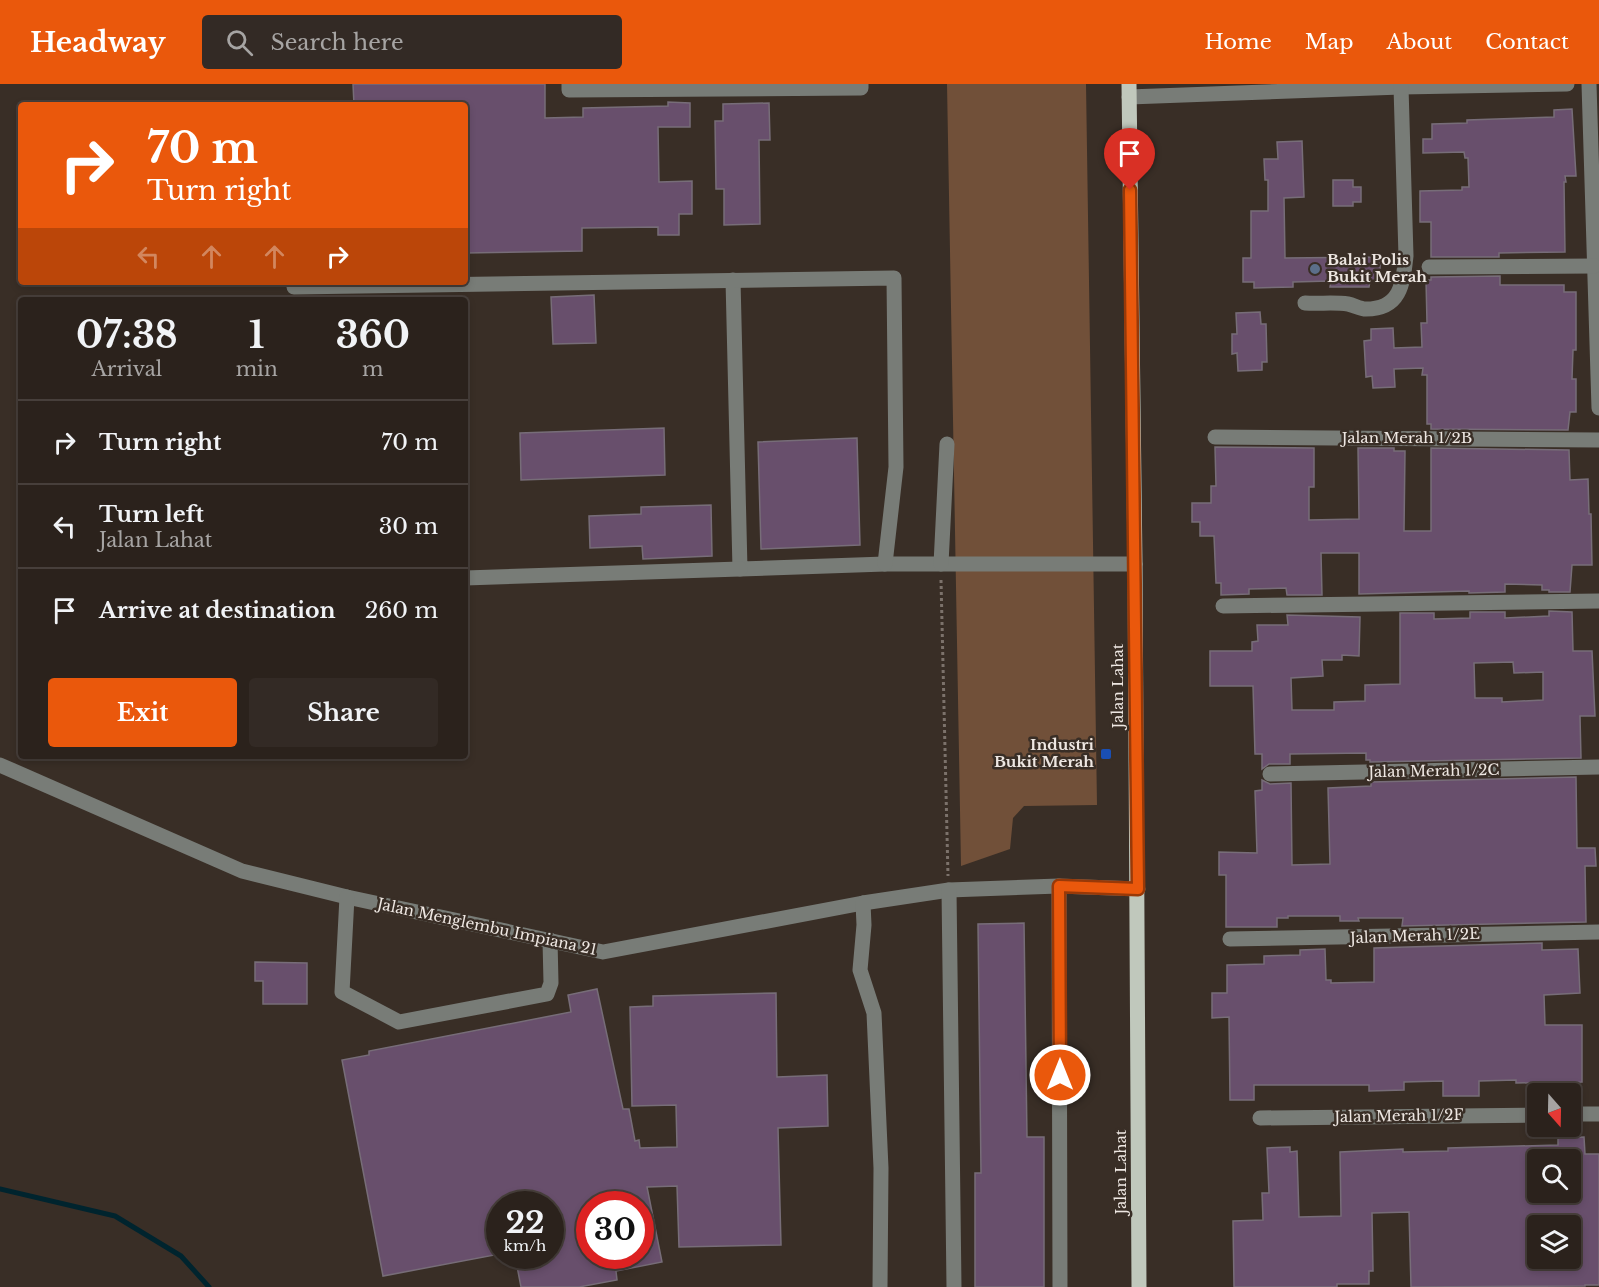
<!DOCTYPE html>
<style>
body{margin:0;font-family:"Libre Baskerville",serif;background:#332a25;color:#f1f3f6;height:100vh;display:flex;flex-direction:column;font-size:22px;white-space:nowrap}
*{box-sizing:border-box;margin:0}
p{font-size:20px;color:#a6a4a3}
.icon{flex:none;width:33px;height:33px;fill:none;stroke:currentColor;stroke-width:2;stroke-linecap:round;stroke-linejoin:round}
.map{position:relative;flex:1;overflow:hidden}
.sheet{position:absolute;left:18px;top:213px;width:450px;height:462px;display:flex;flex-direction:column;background:#2b221c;border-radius:6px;box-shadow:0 3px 9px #0003,0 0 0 2px #473f3b}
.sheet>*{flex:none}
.top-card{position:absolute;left:18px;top:18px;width:450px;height:183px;border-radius:6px;box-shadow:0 3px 9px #0003,0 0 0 2px #473f3b;background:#ea580c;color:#fff;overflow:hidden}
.needle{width:39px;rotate:160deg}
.buttons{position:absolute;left:1527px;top:999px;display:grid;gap:12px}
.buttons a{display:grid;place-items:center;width:54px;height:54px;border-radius:6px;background:#2b221c;box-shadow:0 3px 9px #0003,0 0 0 2px #473f3b;font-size:30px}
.speed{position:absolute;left:486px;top:1107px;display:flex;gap:12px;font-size:30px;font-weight:700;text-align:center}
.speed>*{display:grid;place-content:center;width:78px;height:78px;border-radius:50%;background:#2b221c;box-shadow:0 3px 9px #0003,0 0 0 2px #473f3b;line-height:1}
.speed small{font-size:15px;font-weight:400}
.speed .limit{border:9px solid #d22;background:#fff;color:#111}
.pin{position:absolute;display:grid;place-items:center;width:51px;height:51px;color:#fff;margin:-62px -26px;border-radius:50% 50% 50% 0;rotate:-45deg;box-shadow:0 0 6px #0007}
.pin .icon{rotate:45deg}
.me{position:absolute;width:66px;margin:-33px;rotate:0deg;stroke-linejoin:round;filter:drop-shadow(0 0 4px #0008)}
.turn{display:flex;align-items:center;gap:21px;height:126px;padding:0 30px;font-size:27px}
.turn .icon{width:78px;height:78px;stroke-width:2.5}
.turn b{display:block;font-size:42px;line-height:51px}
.lanes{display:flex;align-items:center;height:57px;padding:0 30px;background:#0003;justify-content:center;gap:30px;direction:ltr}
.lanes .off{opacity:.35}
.eta{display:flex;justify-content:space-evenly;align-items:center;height:102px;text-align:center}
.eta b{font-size:36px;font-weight:700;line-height:42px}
.button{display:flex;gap:12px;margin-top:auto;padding:12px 30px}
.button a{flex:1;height:69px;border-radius:6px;background:#ea580c;color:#fff;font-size:24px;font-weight:700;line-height:69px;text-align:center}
.button a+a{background:#332a25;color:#f1f3f6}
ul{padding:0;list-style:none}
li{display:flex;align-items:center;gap:18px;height:84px;padding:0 30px;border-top:2px solid #473f3b}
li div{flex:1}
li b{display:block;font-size:22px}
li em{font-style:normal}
header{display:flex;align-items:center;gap:36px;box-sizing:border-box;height:84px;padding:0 30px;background:#ea580c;color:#fff}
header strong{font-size:28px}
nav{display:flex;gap:33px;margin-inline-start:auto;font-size:21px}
.search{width:420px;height:54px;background:#332a25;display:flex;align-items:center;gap:15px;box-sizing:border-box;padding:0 21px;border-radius:6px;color:#a6a4a3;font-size:22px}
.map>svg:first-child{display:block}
.forest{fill:#715039}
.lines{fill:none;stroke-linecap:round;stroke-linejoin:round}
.stream{stroke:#00242e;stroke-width:5}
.building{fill:#684f6c;stroke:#776d78;stroke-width:1.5;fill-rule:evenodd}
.path{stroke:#7c726b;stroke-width:3;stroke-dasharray:3 3;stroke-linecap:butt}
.minor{stroke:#787c77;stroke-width:15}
.major{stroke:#c0c8bc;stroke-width:15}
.route-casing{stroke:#983908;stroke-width:15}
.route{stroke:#ea580c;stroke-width:10}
.service-dot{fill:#5c6f8a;stroke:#392e26;stroke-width:2}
.transit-dot{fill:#1a4fb4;stroke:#392e26;stroke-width:2}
.labels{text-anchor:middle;stroke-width:5;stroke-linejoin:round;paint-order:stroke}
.poi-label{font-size:15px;font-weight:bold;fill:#eee7e2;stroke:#392e26;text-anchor:start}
.street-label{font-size:15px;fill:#eee7e2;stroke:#392e26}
</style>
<header>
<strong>Headway</strong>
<div class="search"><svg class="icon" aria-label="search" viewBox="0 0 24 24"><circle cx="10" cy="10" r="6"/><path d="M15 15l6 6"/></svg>Search here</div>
<nav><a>Home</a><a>Map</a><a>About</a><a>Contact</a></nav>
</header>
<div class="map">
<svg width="1599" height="1203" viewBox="0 0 1599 1203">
<rect width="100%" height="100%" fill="#392e26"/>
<polygon class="forest" points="947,0 1086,0 1097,721 1024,722 1013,734 1010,765 961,782"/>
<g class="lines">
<polyline class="stream" points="0,1105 115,1132 181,1172 209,1203"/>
</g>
<g class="building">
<polygon points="353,0 545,0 545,34 583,33 583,24 668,22 668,18 690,19 690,43 658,43 659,98 692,97 692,130 679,130 679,151 658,151 658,143 582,144 582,167 465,169 464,19 354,21"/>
<polygon points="769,19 770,56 759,56 760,140 724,141 724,105 716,105 715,37 723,37 723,20"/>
<polygon points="1572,25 1576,92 1565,92 1566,98 1564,98 1565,168 1499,169 1499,173 1431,173 1431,138 1420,138 1420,107 1462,106 1462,103 1469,103 1468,74 1465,74 1464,68 1423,69 1423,55 1432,55 1432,40 1467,39 1467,36 1554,33 1554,26"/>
<polygon points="1302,57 1304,113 1284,114 1285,174 1380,173 1380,197 1370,197 1369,203 1330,203 1331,197 1293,198 1293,203 1254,204 1254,198 1243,198 1243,174 1251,174 1251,127 1268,127 1268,96 1265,96 1264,75 1278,75 1277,58"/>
<polygon points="1333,96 1353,96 1353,103 1361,103 1361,118 1353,118 1353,122 1333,122"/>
<polygon points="1500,192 1500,201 1564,201 1564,208 1576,208 1576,266 1573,266 1572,295 1576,295 1576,328 1570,328 1568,346 1431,345 1431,340 1427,340 1427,291 1422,291 1423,284 1394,285 1395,303 1373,304 1372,292 1366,293 1364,257 1371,256 1371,245 1393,244 1394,264 1422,263 1421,239 1427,239 1426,196 1431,196 1431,193"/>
<polygon points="594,211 596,259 553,260 551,213"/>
<polygon points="1260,228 1261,240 1266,240 1267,278 1262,278 1262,286 1238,287 1237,269 1232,270 1232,250 1237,250 1236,229"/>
<polygon points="664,344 665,391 521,396 520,349"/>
<polygon points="857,354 860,461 761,465 758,358"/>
<polygon points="1215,363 1314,364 1314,403 1309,403 1309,436 1359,435 1358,364 1394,364 1394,367 1405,367 1404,447 1431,447 1431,364 1569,366 1570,396 1588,395 1589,430 1591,430 1592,481 1572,481 1570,508 1549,508 1549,506 1542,506 1542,501 1505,500 1505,508 1469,509 1469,507 1359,510 1359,469 1321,469 1322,511 1287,511 1286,504 1249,505 1249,510 1221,511 1221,499 1216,499 1214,452 1200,452 1200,438 1192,438 1192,419 1211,419 1211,402 1216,402"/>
<polygon points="711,421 712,472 643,475 642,462 590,464 589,432 641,430 641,423"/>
<path d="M1549,527L1572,528L1573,567H1592L1595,632H1580L1581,674L1370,678V676H1366V669L1290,670V680H1269L1262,685V670H1255L1253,602H1210V567H1252V558L1258,557L1257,541H1288L1287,531L1360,533L1359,572L1342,571V576H1322L1323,592L1291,594L1292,626H1334V618L1365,617V601L1400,600V529H1434V535L1470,534V528H1505V534L1549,532ZM1513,578L1514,589L1543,588V616L1502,618V614H1475L1474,579Z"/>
<polygon points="1576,693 1577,764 1595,764 1596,782 1585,782 1586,838 1402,842 1403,834 1358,834 1359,837 1340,837 1340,832 1288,832 1288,834 1277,834 1277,843 1226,843 1226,791 1219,791 1219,768 1257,769 1255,707 1262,706 1262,696 1270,700 1291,699 1292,781 1330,780 1328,704 1371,702 1371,698"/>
<polygon points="1024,839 1027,1053 1044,1053 1044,1203 975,1203 975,1089 981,1089 978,840"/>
<polygon points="1542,859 1542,866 1578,865 1580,909 1544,911 1545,941 1582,941 1582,998 1516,999 1516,996 1479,997 1479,1012 1443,1012 1443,997 1404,998 1404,1006 1369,1007 1369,1001 1254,1001 1254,1016 1230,1016 1229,933 1212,934 1212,909 1227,909 1227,881 1264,880 1264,872 1300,871 1300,866 1325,865 1326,896 1331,896 1331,899 1374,898 1374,864"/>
<polygon points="255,878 307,879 307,920 263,920 263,897 255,897"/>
<path d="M597,905L623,1025H629L635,1057L639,1056L640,1064L677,1063L676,1021L632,1022L630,923L653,922V912L776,909L777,993L827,991L828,1042L778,1044L781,1161L679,1163L677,1102L647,1103L662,1178L616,1187L617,1196L579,1203H521L515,1172H550V1120H500V1170L383,1192L342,976L369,971V967L571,928L568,911ZM590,1120H640V1172H590Z"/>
<path d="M1584,1053L1585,1070H1599V1201H1585V1202L1411,1203L1409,1128L1372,1129L1373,1187H1369V1200H1337V1203H1234L1233,1137L1263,1136L1262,1109H1269L1267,1064L1290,1063V1068L1297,1067L1299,1133L1341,1132L1340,1068L1403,1065V1068L1448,1067V1064L1558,1061V1054ZM1538,1076H1570V1108H1538ZM1538,1142H1570V1174H1538Z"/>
</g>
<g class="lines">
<polyline class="path" points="941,496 948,792"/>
<g class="minor">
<polyline points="569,0 569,6 861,4 861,0"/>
<polyline points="1589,0 1599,324"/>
<polyline points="1129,13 1401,3 1567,0"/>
<polyline points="1429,183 1594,182"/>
<polyline points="733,196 740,485 885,480 1135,480"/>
<polyline points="294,203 894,194 896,383 885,480"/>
<path d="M1305,219C1319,220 1334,218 1348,220C1354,221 1360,225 1366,225C1401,225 1403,199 1406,172L1401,3"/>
<polyline points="1215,353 1599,356"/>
<polyline points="941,480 947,360"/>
<polyline points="465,494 740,485"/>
<polyline points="1223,522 1599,517"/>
<polyline points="0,681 242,787 347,813 603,868 863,819 949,806 1059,802 1138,805"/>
<polyline points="1270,690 1599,683"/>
<polyline points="1059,802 1060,1203"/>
<polyline points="949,806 954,1203"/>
<polyline points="347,813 342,908 399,938 547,910 551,899 550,856"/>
<polyline points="863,819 864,841 860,886 874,929 881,1084 880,1203"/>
<polyline points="1230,855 1599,848"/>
<polyline points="1570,1030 1599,1030"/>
<polyline points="1260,1034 1538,1031"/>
</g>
<polyline class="major" points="1129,0 1135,480 1139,1203"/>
</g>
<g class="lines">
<defs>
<polyline id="route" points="1060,991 1059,802 1138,805 1130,106"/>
</defs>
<use href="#route" class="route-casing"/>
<use href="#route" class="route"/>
</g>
<circle class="service-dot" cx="1315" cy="185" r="6"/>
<rect class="transit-dot" x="1100" y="664" width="12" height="12" rx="3"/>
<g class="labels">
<g class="poi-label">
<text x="1327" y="181">Balai Polis<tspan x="1327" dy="17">Bukit Merah</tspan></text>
<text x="1094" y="666" text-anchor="end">Industri<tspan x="1094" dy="17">Bukit Merah</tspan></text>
</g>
<g class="street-label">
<text x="1407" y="359">Jalan Merah 1/2B</text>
<text transform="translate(1118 602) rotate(-90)" y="5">Jalan Lahat</text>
<text transform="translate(1434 687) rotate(-1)" y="5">Jalan Merah 1/2C</text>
<text transform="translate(487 843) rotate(12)" y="5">Jalan Menglembu Impiana 21</text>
<text transform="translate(1415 852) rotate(-2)" y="5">Jalan Merah 1/2E</text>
<text transform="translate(1399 1032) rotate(-1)" y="5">Jalan Merah 1/2F</text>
<text transform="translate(1121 1088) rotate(-90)" y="5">Jalan Lahat</text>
</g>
</g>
</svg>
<div class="buttons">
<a><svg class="needle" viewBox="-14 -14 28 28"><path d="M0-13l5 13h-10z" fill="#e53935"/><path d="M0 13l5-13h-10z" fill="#a6a4a3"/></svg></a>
<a><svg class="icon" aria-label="search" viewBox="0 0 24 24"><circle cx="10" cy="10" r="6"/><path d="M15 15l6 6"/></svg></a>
<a><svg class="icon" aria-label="layers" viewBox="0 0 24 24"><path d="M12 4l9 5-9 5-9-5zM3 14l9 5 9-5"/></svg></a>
</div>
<div class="speed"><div>22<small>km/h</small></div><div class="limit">30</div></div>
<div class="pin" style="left:1130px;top:106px;background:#d93025"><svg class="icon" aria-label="arrive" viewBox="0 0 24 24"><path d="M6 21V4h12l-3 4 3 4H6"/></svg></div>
<svg class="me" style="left:1060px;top:991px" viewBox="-20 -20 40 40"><circle r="17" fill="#ea580c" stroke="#fff" stroke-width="3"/><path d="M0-11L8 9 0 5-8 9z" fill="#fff"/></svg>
<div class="top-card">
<div class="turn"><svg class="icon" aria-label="right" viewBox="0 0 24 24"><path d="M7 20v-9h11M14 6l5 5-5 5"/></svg><div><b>70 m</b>Turn right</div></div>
<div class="lanes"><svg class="icon off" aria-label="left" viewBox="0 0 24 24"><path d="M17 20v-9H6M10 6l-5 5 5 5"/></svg><svg class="icon off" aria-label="ahead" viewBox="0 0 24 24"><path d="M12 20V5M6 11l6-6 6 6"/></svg><svg class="icon off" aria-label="ahead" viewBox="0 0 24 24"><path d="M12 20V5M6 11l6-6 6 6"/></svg><svg class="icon" aria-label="right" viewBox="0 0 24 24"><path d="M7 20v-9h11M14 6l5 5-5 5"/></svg></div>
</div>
<section class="sheet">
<div class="eta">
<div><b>07:38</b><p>Arrival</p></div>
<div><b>1</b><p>min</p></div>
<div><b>360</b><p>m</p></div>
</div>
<ul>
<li><svg class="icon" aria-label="right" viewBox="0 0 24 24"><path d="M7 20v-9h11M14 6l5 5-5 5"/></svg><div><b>Turn right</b></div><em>70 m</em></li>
<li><svg class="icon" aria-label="left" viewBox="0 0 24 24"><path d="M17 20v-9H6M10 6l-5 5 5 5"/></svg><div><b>Turn left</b><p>Jalan Lahat</p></div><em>30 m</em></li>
<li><svg class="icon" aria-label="arrive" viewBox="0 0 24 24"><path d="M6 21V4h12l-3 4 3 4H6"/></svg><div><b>Arrive at destination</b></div><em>260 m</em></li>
</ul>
<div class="button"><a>Exit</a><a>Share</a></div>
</section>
</div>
